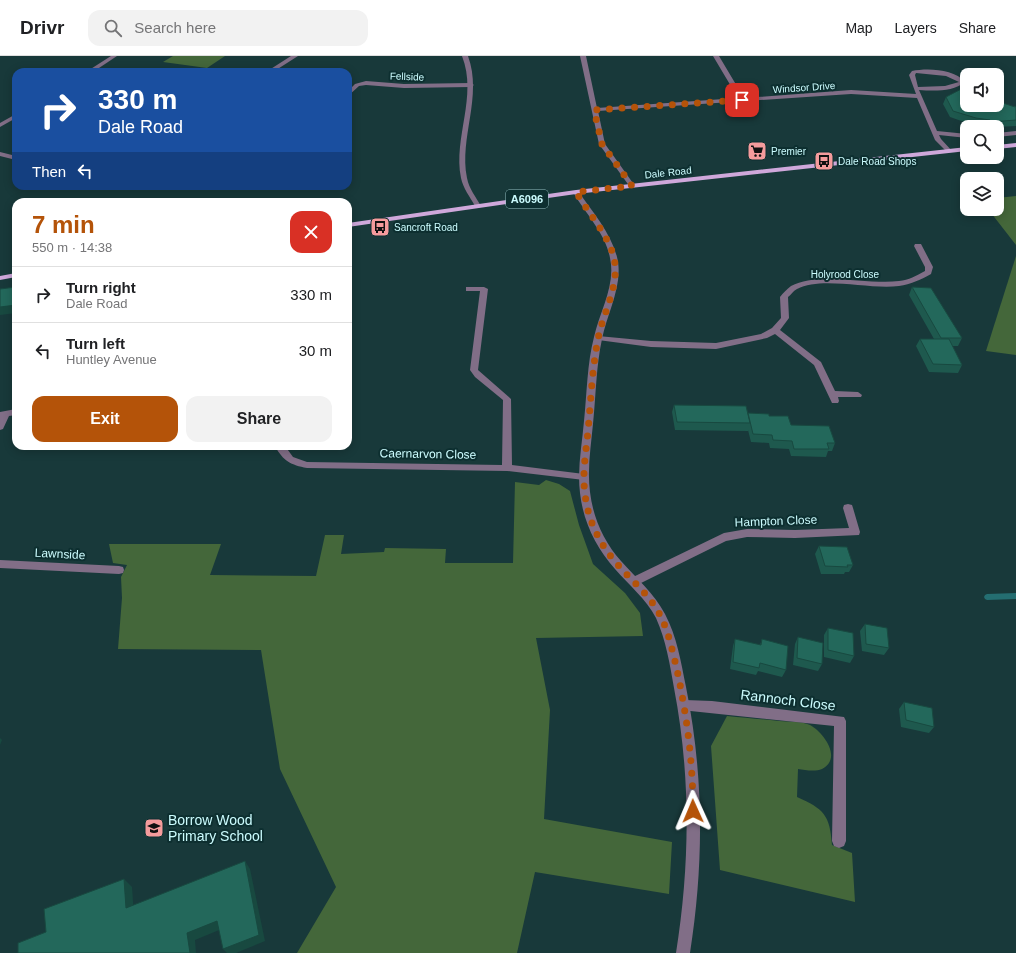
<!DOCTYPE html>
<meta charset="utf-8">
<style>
body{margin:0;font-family:Helvetica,sans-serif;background:#f2f2f2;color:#202124;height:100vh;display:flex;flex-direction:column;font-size:15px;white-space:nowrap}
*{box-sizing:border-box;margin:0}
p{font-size:13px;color:#757577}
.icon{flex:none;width:22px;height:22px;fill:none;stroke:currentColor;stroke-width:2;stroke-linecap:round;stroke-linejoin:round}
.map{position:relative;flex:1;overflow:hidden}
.drawer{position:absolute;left:12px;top:142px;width:340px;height:252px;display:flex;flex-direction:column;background:#fff;border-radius:12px;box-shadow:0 2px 10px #0003}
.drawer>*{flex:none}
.guide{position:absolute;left:12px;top:12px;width:340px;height:122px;border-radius:12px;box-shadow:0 2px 10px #0003;background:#1a4fa0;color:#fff;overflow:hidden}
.fabs{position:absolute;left:960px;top:12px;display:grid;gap:8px}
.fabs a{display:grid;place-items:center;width:44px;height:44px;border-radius:8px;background:#fff;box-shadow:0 2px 10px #0003;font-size:20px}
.pin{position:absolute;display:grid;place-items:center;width:34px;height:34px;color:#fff;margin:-17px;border-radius:8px;box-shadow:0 2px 6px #0006}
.me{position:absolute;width:44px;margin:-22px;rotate:359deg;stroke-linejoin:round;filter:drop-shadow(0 0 3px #0008)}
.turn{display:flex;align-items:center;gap:14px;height:84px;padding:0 20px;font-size:18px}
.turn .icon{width:52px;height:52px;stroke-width:2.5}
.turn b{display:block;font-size:28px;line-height:34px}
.then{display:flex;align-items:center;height:38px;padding:0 20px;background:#0003;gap:8px;font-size:15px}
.round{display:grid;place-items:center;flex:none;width:42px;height:42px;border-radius:12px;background:#f2f2f2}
.headline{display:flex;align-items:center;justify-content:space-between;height:68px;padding:0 20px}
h1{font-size:24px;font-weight:700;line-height:30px;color:#b45309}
.primary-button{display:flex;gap:8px;margin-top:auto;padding:8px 20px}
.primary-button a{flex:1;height:46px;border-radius:12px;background:#b45309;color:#fff;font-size:16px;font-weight:700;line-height:46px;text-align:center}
.primary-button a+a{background:#f2f2f2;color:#202124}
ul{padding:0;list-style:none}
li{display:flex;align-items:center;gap:12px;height:56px;padding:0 20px;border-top:1px solid #e0e0e0}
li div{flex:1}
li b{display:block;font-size:15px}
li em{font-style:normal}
header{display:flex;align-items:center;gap:24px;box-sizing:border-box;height:56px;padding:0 20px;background:#fff;border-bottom:1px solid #e0e0e0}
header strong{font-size:19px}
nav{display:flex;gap:22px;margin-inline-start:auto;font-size:14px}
.search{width:280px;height:36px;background:#f2f2f2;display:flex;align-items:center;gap:10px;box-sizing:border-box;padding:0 14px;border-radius:12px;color:#757577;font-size:15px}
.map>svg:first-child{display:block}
.green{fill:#44673a}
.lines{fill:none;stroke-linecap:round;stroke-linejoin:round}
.stream{fill:#246e71;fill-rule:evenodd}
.minor{fill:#816e87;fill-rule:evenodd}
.tertiary{fill:#816e87;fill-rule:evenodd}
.primary{fill:#cfa8db;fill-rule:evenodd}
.wall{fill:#1e594e}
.shaded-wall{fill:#184940}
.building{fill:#23685b;stroke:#184940}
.route{stroke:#b45309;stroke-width:7;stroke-dasharray:0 12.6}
.labels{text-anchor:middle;stroke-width:4;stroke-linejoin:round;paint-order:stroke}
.far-street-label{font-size:10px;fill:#ccfcfe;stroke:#0d2f30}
.far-poi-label{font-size:10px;fill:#ccfcfe;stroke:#0d2f30;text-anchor:start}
.shield{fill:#0d2f30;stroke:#93bec0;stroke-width:1}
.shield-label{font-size:11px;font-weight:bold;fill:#ccfcfe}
.street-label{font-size:12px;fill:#ccfcfe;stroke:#0d2f30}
.near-street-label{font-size:14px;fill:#ccfcfe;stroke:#0d2f30}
.near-poi-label{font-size:14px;fill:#ccfcfe;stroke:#0d2f30;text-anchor:start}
</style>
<header>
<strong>Drivr</strong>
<div class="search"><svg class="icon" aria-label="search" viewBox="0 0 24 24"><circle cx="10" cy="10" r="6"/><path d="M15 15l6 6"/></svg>Search here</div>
<nav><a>Map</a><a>Layers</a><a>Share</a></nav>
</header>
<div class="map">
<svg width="1016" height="897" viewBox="0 0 1016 897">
<rect width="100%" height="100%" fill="#18393a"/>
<g class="green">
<polygon points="173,0 225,0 207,12 163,6"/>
<polygon points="1016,140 1016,189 988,153 997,153 997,142"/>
<polygon points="1016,200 1016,299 986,295"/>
<polygon points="546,424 559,428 570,435 579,469 593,508 625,537 640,557 643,580 536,582 550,654 544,763 672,786 669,838 535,816 517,897 297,897 336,831 280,713 261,594 118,593 122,542 121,521 127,509 113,507 109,488 221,488 210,519 316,520 325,479 344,479 341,498 384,496 385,492 446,493 445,507 513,507 515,426 539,429"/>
<path d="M727,660C745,662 762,663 779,665C789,666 801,665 810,669C823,676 843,702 822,713C815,716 805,714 798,713L797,741C824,753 830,759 832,789L852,797L855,846L720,814L711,690Z"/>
</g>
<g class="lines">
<polygon class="stream" points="1016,537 1016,543 987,544 985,543 984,541 985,539 987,538"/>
<g class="minor">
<polygon points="111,0 117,0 93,16 86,16"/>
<polygon points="291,0 298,0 273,16 266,16"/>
<path d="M580,0H586L597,52L738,42L713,0H719L744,42L851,34L916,38L909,19L912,15C928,12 954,13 965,26C953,36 934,35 919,34L937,75L967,78V82L939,79L941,83L952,95L947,96L935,84L917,42L851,38L598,55L605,88L635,130L632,132L630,131L599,88ZM916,17L946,20L959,26L945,30L918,31L915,19Z"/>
<polygon points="366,25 404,28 471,27 474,29 471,31 404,32 366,29 359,30 348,40 348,35 355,28"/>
<polygon points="16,58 16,62 0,71 0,67"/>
<polygon points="1016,75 1016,79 997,81 997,77"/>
<polygon points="0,96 16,100 16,104 0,100"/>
<polygon points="133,130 142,130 139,132"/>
<path d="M915,188H921L933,211L931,218C920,224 911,228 899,230C870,234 822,220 797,233C793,235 791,239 788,241L789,262L780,274L821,306L835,335L858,336L862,339L861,341H838L839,345L838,347H832L814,309L775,278L767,282L716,293L651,291L598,284L594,282L598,280L651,285L716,287L761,278L772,272L781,262L780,241C783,237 787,233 791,230C818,215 868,229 899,225C909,224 916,220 925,215V211L914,190Z"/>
<path d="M466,231H484L488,233L478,314L511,343L512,409L584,418L589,421L587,423L584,424L507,415L307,412C291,409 283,405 275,390H285L293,401L307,406L502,409L503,344L475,321L470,314L480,235H466Z"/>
<polygon points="16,353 16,359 9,360 3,373 0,374 0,356"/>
<polygon points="848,448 852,449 853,452 860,476 859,479 795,482 747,481 726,485 639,528 635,529 631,528 630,525 631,522 724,477 747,473 795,474 849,472 843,452 844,449"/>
<polygon points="0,504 119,510 123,511 124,514 123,517 119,518 0,512"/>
<polygon points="685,644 712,645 844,661 846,665 846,785 844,790 839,792 834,790 832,785 834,670 681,654 679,650 681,646"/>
</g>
<g class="tertiary">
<path d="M462,0H468C483,41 459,81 467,122C469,133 476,141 481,150L478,152L475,150C470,141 463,132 461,122C453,81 478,41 462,0Z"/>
<path d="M574,135H578C592,155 611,177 617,201C624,228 607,257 602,283C596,311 596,339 593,368C591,390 587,413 590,436C593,462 604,486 621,505C636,522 654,537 665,558C677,581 681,606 686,631C704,720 704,808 690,897H676C690,809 691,720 674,632C670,609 666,584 656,562C646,543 629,529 615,513C596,492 583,465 580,437C577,413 582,389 584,365C587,337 587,308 594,281C600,255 616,229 610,202C606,178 585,157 573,136Z"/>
</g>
<g class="primary">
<polygon points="1016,87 1016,91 997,93 997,89"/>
<polygon points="967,91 967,95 576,138 348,171 348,167 576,134"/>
<polygon points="16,217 16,221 0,224 0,220"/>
</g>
</g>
<g class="wall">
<polygon points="946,41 967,49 1016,50 1016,70 997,71 987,71 987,70 973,69 950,61 943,48"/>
<polygon points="912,231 962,282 958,290 952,290 962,309 958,317 929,316 916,290 920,283 934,283 909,239"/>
<polygon points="674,349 769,360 835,387 832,395 828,395 826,401 791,400 789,393 770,392 769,387 751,386 748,374 748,375 675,374 672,356"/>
<polygon points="819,490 853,509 849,516 845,516 844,518 821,518 815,498"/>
<polygon points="865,568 889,592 884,599 862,595 860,575"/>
<polygon points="828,572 854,600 850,607 824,601 824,579"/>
<polygon points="798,581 822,608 818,615 793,609 795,588"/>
<polygon points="735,583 760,589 762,583 786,614 782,621 758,615 756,619 730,613 733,590"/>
<polygon points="904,646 934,671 929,677 901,671 899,653"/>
</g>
<g class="shaded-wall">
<polygon points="16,249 16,257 0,259 0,251"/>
<polygon points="0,682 2,684 0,689"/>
<polygon points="245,805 250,813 265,885 236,897 227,897 223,893"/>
<polygon points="124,823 132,831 134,860 126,852"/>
<polygon points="217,865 224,872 195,884 196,897 190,897 187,877"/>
</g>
<g class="building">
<polygon points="965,31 967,32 967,49 997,49 997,45 1015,51 1016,50 1016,64 991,66 990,64 976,62 953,55 946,41"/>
<polygon points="16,231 16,249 0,251 0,233"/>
<polygon points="912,231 931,232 962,282 941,282"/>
<polygon points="920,283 949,283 962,309 933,308"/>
<polygon points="674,349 746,350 750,367 677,366"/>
<polygon points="748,357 769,358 769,360 788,360 791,369 829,370 835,387 827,387 829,393 794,393 792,385 773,384 772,379 753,378"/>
<polygon points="819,490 847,491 853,509 847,509 848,511 825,510"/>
<polygon points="865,568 887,572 889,592 866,588"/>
<polygon points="828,572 853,577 854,600 828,594"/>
<polygon points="798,581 823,587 822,608 797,602"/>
<polygon points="735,583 761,589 762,583 788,590 786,614 760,607 759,612 733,606"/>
<polygon points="904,646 932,652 934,671 906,664"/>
<polygon points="245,805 259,879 223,893 217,865 187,877 190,897 18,897 18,887 46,876 44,853 124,823 126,852"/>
</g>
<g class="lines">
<path class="route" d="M693,755C693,707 687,660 677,614C673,597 669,578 662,563C652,541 633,526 618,509C600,489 588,465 585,438C582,417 586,396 588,375C591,344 592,313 598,283C603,256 620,230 614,202C609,180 587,155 576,136L632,130L602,88L594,54L742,44"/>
</g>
<defs>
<symbol id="supermarket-square" viewBox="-11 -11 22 22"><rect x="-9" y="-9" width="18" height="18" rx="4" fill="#f59b9c" stroke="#0d2f30"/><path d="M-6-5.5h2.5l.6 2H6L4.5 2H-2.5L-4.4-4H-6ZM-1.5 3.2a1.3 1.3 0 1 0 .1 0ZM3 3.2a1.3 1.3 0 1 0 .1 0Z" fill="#111"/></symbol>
<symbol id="bus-square" viewBox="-11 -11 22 22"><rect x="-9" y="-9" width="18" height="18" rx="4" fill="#f59b9c" stroke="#0d2f30"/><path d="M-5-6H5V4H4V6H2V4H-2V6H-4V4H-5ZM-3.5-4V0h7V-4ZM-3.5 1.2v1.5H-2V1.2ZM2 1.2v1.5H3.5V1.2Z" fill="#111"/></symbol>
<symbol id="school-square" viewBox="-11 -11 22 22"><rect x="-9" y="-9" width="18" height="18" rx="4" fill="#f59b9c" stroke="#0d2f30"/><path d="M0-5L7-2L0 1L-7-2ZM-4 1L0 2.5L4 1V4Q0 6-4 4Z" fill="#111"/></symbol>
</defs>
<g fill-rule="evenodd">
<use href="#supermarket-square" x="746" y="84" width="22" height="22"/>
<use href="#bus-square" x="813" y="94" width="22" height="22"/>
<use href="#bus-square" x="369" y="160" width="22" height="22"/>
<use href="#school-square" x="143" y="761" width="22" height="22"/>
</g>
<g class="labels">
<g class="far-street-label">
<text transform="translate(407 20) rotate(2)" y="4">Fellside</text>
<text transform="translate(804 31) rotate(-4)" y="4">Windsor Drive</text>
<text transform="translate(668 116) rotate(-6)" y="4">Dale Road</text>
<text x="845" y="222">Holyrood Close</text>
</g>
<g class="far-poi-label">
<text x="771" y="99">Premier</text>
<text x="838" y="109">Dale Road Shops</text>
<text x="394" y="175">Sancroft Road</text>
</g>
<rect class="shield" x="506" y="134" width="42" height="18" rx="3"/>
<g class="shield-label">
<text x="527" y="147">A6096</text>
</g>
<g class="street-label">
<text transform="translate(428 398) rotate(1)" y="4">Caernarvon Close</text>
<text transform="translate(776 465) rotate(-2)" y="4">Hampton Close</text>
<text transform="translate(60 498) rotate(3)" y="4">Lawnside</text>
</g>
<g class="near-street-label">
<text transform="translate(788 644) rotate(7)" y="5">Rannoch Close</text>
</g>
<g class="near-poi-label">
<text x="168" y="769">Borrow Wood<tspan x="168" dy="16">Primary School</tspan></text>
</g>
</g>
</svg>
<div class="fabs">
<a><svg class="icon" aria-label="sound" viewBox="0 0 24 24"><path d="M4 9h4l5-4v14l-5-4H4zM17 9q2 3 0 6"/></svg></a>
<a><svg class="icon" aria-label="search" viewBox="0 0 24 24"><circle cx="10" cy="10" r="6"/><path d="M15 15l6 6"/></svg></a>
<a><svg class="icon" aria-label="layers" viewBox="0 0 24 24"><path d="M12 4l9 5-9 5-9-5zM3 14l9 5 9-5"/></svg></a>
</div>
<div class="pin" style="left:742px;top:44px;background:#d93025"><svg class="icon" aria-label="arrive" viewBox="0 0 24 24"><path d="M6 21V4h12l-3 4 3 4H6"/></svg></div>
<svg class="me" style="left:693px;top:755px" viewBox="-20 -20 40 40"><path d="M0-17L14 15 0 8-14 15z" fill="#b45309" stroke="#fff" stroke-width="4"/></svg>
<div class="guide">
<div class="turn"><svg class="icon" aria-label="right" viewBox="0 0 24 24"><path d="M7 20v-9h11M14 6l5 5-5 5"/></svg><div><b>330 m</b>Dale Road</div></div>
<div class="then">Then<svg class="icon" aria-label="left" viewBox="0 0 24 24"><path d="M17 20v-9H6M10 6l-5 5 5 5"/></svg></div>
</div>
<section class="drawer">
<div class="headline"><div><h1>7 min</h1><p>550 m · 14:38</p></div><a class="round" style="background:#d93025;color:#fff"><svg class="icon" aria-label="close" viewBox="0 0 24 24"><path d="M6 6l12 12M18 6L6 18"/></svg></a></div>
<ul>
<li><svg class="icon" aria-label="right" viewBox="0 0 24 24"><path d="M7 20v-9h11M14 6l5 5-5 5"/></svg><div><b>Turn right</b><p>Dale Road</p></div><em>330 m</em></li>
<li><svg class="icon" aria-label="left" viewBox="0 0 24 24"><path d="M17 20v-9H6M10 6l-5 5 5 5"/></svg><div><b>Turn left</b><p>Huntley Avenue</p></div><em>30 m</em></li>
</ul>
<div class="primary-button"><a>Exit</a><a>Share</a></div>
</section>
</div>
